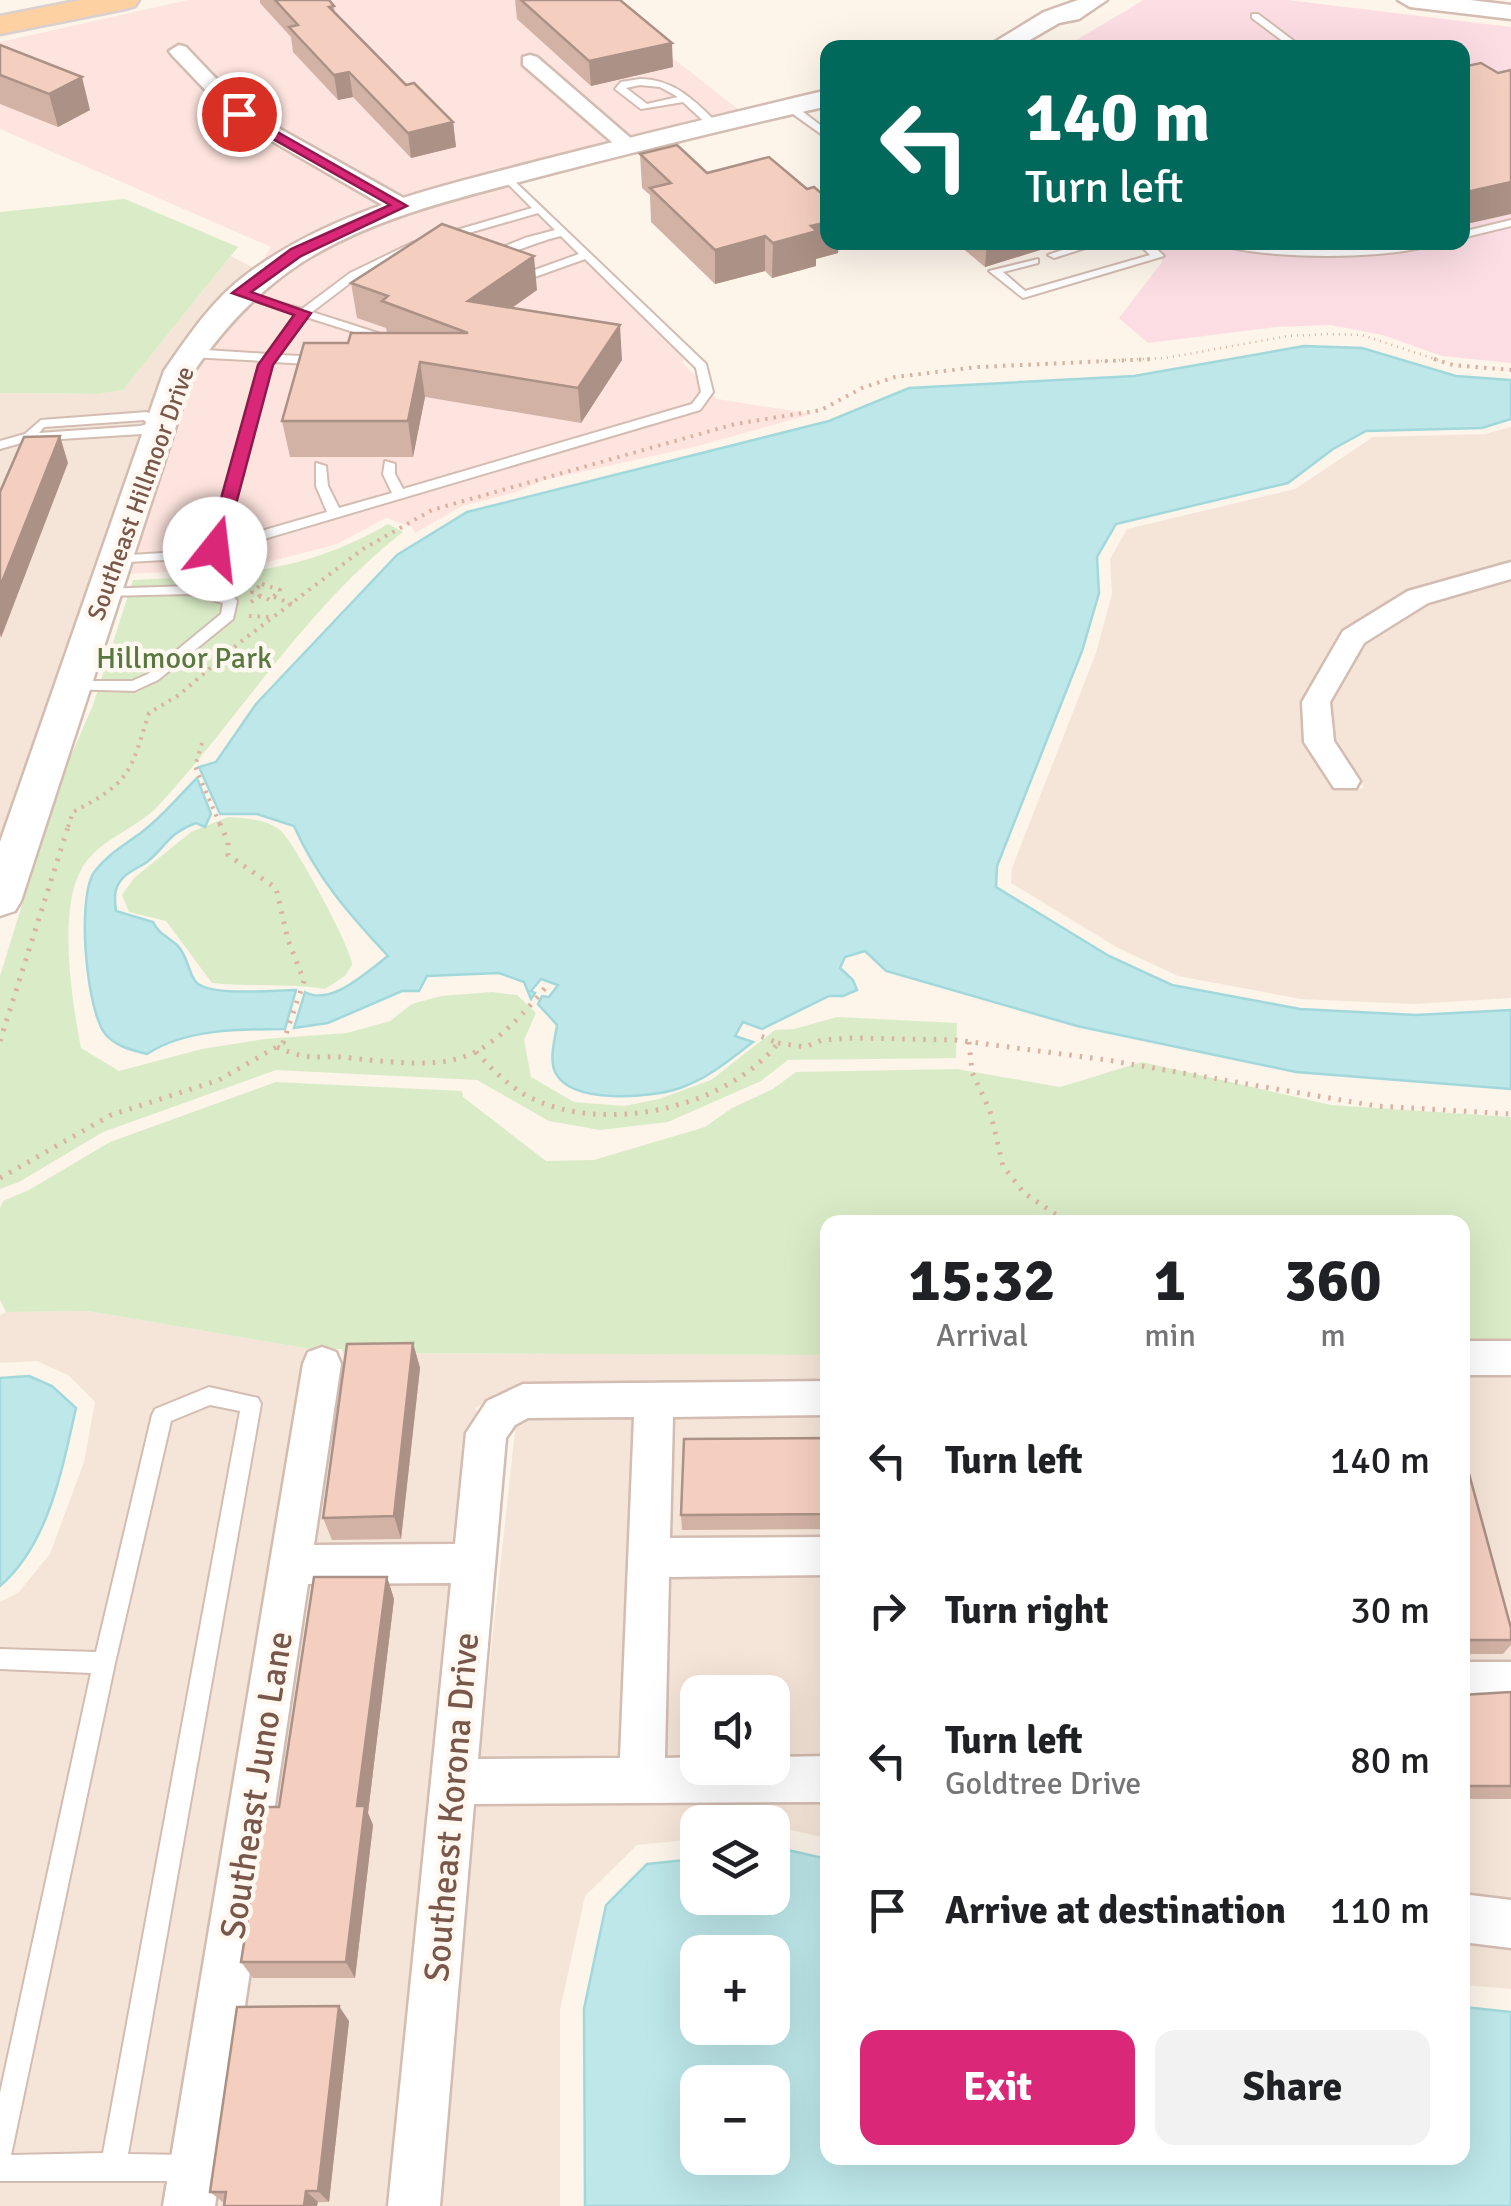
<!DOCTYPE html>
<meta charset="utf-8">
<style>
body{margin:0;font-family:Signika,sans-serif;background:#f2f2f2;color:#202124;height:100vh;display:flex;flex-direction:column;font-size:38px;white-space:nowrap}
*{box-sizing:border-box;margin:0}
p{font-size:32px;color:#757577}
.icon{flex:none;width:55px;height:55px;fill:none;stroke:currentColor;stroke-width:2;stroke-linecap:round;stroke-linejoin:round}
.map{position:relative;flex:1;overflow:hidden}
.sheet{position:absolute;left:820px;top:1215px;width:650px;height:950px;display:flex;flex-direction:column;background:#fff;border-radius:20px;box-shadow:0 10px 40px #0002}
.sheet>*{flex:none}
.banner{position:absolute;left:820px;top:40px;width:650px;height:210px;border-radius:20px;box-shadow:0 10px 40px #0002;background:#00695c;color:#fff;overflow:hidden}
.controls{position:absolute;left:680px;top:1675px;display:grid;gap:20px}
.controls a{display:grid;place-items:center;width:110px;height:110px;border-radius:20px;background:#fff;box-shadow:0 10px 40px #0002;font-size:50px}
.pin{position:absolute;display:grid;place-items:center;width:85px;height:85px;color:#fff;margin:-42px;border:5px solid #fff;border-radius:50%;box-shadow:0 2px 10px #0007}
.me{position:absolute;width:110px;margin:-55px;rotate:16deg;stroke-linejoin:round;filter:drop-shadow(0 0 8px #0008)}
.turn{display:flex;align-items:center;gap:35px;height:210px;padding:0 40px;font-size:45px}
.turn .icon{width:130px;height:130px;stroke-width:2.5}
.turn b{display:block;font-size:70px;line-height:85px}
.eta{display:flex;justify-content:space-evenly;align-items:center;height:170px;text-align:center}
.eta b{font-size:60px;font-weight:700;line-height:70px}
.button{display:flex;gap:20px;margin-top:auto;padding:20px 40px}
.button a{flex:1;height:115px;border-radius:20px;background:#db2777;color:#fff;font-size:40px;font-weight:700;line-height:115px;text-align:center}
.button a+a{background:#f2f2f2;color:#202124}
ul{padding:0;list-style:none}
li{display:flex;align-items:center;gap:30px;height:150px;padding:0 40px}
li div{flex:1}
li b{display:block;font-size:38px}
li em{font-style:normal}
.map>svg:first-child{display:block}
.residential{fill:#f5e5d8}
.commercial{fill:#fee4de}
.medical{fill:#fcdde4}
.green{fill:#daecc7}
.water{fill:#bde7e9;stroke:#a2d8db;stroke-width:2.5;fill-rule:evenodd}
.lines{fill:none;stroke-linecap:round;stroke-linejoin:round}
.service-casing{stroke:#d3bcb1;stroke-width:4}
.minor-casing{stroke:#d3bcb1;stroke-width:5}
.tertiary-casing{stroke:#d3bcb1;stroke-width:5}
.primary-casing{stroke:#dad0cd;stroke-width:5}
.path-far2{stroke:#dab2a2;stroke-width:2.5;stroke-dasharray:1 5;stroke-linecap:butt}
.path-far1{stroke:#dab2a2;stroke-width:4;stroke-dasharray:2.5 6;stroke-linecap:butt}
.path{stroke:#dab2a2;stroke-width:5;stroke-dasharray:2.5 8;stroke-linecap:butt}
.service{fill:#fff;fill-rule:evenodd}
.minor{fill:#fff;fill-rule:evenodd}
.tertiary{fill:#fff;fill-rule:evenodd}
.primary{fill:#fdd1a1;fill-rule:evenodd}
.wall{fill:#d2b2a5}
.shaded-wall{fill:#ab9186}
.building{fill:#f4cfc0;stroke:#ab9186;stroke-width:2.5}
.route{fill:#db2777;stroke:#8e194d;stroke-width:2.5}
.labels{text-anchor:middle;stroke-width:9;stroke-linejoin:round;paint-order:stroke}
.far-street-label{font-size:25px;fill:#7a574b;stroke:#fff8f1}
.park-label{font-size:30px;fill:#587a40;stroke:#fff8f1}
.near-street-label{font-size:35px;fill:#7a574b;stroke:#fff8f1}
</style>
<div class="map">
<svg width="1511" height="2206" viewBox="0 0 1511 2206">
<rect width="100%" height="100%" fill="#fdf4ea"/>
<g class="residential">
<polygon points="231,256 257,270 207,313 167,371 0,856 0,393 98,394 123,390"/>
<polygon points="1511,427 1511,562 1407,592 1339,634 1302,698 1306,744 1337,791 1364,788 1334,742 1330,704 1366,642 1428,603 1511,579 1511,998 1413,1004 1301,999 1178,976 1118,948 1011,883 1012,868 1096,653 1112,594 1110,559 1127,529 1295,489 1373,437 1485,434"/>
<polygon points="87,1311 310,1349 305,1350 164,2206 0,2206 0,1602 18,1593 50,1554 84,1462 95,1402 68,1375 37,1361 0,1363 0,1315 6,1312"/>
<polygon points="343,1353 827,1355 827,1383 495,1393 487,1402 475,1408 479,1414 466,1433 455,1547 313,1548"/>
<polygon points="1511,1372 1511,1664 1463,1665 1462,1373"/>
<polygon points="827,1413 827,1539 670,1540 672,1415"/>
<polygon points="634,1415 620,1761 479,1761 516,1422 528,1417"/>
<polygon points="827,1573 827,1760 773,1760 772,1692 698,1692 697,1760 664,1760 669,1574"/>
<polygon points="451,1581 387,2206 214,2206 308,1582"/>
<polygon points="1462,1702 1511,1702 1511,1902 1463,1897"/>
<polygon points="827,1799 827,1838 786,1829 773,1830 772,1822 698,1822 697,1839 637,1845 585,1896 560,2010 560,2206 439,2206 474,1801"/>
<polygon points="1462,1939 1511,1945 1511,1989 1463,1985"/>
</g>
<g class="commercial">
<polygon points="188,0 598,0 743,113 437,190 257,270 271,247 0,129 0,42"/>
<polygon points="506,185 686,359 682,362 717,399 812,414 698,446 544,480 517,492 462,506 415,533 412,527 386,518 337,544 245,568 126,574 191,372 212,335 304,255 406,209"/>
</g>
<polygon class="medical" points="1144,0 1287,0 1511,27 1511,363 1442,356 1383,335 1331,325 1275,327 1148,343 1119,318 1162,262 1161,243 1462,242 1462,48 1063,48"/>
<g class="green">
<polygon points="125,199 238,247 123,390 98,394 0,393 0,212"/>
<path d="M388,524L403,532C306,607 241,716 159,805C135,831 94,840 79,874C59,916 72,1002 81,1048L119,1071L202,1049L265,1039L347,1033L390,1021L412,1004L441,996L492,992L517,995L536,1013L524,1040L531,1077L574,1102L624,1106L659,1099L711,1080L775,1030L794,1029L837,1017L957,1023L956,1058L788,1060L761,1081L668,1122L600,1130L549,1121L477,1080L276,1070L103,1132L19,1182L0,1189V976L60,781L93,705L133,580C228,576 303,574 388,524Z"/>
<path d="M228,817C246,818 265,819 280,830C292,838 354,952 352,965L345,976L325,989C287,983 250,987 212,983L166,921L129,912L122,895L134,878L191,832Z"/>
<polygon points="1142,1062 1331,1105 1511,1117 1511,1343 1463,1343 1462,1222 828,1222 827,1355 343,1353 342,1349 310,1349 87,1311 6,1312 0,1300 0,1208 3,1201 29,1190 110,1142 276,1082 462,1091 463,1097 546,1161 594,1160 705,1127 732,1108 773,1089 796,1072 957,1069 1060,1087"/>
</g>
<g class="water">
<path d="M1304,346L1362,348L1456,376L1511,380V419L1482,428L1366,431L1333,449L1288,483L1116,524L1097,557L1099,593L1082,651L997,866L996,887L1109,956L1172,985L1300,1009L1416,1015L1511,1010V1089L1296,1072L1077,1026L886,971L865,951L845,957L840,968L853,980L857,990L843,996H829L762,1029L743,1022L735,1036L753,1042C729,1060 709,1078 680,1088C651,1098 571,1105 555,1072C549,1058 555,1040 557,1025L538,1004L542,996L549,997L558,985L541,979L531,991L535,993L531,999L524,982L499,973L427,976L419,991H402L328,1023L294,1028L305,992C331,1007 368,971 388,956C349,914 317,878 294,826L257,814H220L199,767L216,762L256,704L397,555L467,512L829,421L909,388L1134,376Z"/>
<path d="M197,778L211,814L205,827L196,823C167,834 166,847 147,862C135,870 123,873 117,887C114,894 115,904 116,911L153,922C158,933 168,937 177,945C188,955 187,971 196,982C210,997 273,990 296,990L285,1029C240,1029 185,1029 147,1054C132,1050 117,1047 106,1035C86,1012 76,895 95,871C108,854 126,844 142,832C163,816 179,796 197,778Z"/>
<path d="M29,1376L52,1386L76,1408C62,1469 49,1544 0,1586V1378Z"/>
<path d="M788,1850L827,1859L828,2158H1462L1463,2007L1511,2012V2206H585L584,2009L606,1905L647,1864L697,1859L698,1898H772L773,1851ZM698,1952H772V2028H698ZM698,2082H772V2158H698Z"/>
</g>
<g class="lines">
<defs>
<g id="service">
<polygon points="1252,14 1258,14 1303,48 1292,48 1252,18"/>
<polygon points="1418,43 1424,43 1426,48 1416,48"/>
<path d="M640,79C674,79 695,101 718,124L709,126L683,102L641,109L615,89L621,82ZM640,85L660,87L678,97L647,104L626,88Z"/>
<polygon points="786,105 794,105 828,131 828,139 786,109"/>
<path d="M507,174L706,364L713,392L700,410L200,558L110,563L108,560L115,556L194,551L209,547L263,361L190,357L184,353L190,349L268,354L296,314L236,295V291L302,309L350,273L412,243L532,208L503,179L502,177ZM538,213L555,230L525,238L483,255V259C504,258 537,241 561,236L579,254L521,275V279H529L585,259L696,368L701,392L692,404L403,489L395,474V464L385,461L383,474L392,493L339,508L328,486L326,466L316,463V486L327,512L223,542L272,365L274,362L324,365L330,361L324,357L279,355L306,317L376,339H384V335L312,312L358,277L420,247Z"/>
<polygon points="1511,220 1511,226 1462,238 1462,232"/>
<polygon points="1085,242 1104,242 1054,258 1048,255"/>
<polygon points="1137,242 1149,242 1164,256 1023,298 989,271 1038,259 1038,263 1003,272 1025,291 1150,255"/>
<path d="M1212,242L1353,250L1439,242C1399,261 1252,260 1212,242Z"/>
<path d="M147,412L167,423L142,434L28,441L0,449V441L25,434L41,420ZM144,420L148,424L140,426L39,433L44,427Z"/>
<polygon points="189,586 235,598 237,601 233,619 158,680 134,691 67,689 65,686 72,681 132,681 148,674 221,614 223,603 189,594 104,596 99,595 99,589"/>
<path d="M209,1387L258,1398L261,1404L128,2154L190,2155L199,2159L203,2168L199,2177L190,2181H0V2093L91,1673L0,1669V1649L96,1652L152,1415L155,1409ZM210,1405L240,1411L103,2153L11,2155L115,1663L171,1421Z"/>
</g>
<g id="minor">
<polygon points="179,45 186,47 246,110 409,201 412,206 409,211 393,211 232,118 172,55 169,51"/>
<polygon points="530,55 537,57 634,141 637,145 634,149 620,149 523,65 523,57"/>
<polygon points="1511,562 1511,579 1428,603 1364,643 1330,702 1334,741 1360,781 1356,788 1334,788 1304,742 1302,702 1343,631 1408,591"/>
<rect x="1462" y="1341" width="49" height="34"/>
<path d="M322,1347L336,1352L341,1364L314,1545L455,1544L466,1433L487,1401L523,1384L828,1381V1415L673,1417L670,1538L828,1537V1575L669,1577L665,1758L698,1757V1768H772V1757L828,1756V1802L474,1804L440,2206H388L451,1583L308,1584L215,2206H163L303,1364L308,1352ZM634,1417L620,1758L478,1759L506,1438L515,1425L528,1418Z"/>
<rect x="1462" y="1662" width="49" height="42"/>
<polygon points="1462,1894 1511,1900 1511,1948 1462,1942"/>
</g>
<g id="tertiary">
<polygon points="1078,0 1107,0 1079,19 1059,23 1016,48 985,48 1044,12"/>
<polygon points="1398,0 1470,0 1511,5 1511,19 1410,7"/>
<path d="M828,90V106C731,128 634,152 538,177C458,198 371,218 301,263C257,292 224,328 194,371L21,901L15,911L0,916V842L164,371C187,338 210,303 242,278C328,211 435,188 538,161C634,136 731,113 828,90Z"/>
</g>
<polygon id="primary" points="81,0 139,0 135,6 125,9 0,34 0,16"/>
</defs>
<use href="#service" class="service-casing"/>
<use href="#minor" class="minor-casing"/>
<use href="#tertiary" class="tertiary-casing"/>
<use href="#primary" class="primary-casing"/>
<polyline class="path-far2" points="1101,361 1166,358 1288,336 1328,334 1362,335 1441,361"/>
<g class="path-far1">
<polyline points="1434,359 1453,365 1511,370"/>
<polygon points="262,584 280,590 270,600 252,592"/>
<polyline points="274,597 292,604"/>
<polyline points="251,602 260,596"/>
<polyline points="249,616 273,617"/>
<polyline points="202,743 195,766 221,827"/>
<path d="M68,827L73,812C131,782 130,773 149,713L179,695L239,643L363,549L432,510L735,424L821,410L862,388L895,377L978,367L1153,359"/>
</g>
<g class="path">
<polyline points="0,1041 69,824"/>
<polyline points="969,1042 972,1072 990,1111 1003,1166 1024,1193 1067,1222"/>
<polyline points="778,1043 805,1047 822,1040 854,1038 956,1040 1107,1060 1376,1106 1511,1114"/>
<path d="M277,1047C312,1063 317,1054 351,1058C455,1069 477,1069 546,987"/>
<path d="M476,1052C492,1069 508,1086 529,1097C603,1135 726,1109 778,1043L758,1035"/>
<polyline points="0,1178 111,1115 219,1080 283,1043 304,981 288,940 276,888 228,855 228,842 220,824"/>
</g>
<use href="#service" class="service"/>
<use href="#minor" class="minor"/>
<use href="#tertiary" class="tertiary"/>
<use href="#primary" class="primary"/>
</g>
<g class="wall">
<polygon points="260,0 329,0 334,6 335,13 406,85 453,122 456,147 411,158 353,97 338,100 293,52 291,37 260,3"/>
<polygon points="515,0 620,0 673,67 591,86 517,19"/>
<polygon points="0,45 90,110 58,127 0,104"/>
<polygon points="640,154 707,173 839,244 838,253 816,259 816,266 772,278 765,271 715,284 651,222 650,195 642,188"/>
<polygon points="955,242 1066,242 985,267"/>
<polygon points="351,283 537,290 512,308 622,360 581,423 425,397 413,457 290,457 282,421 348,343 387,333 386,328 357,318"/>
<polygon points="413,1343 420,1368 401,1539 332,1540 323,1518"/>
<polygon points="828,1438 828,1529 682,1530 681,1515"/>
<polygon points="1462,1448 1511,1628 1511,1645 1503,1654 1462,1654"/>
<polygon points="387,1577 394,1599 368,1813 373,1825 355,1978 253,1978 241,1962 279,1807"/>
<polygon points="1511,1692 1511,1799 1462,1799 1462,1695"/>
<polygon points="349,2021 329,2202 224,2203 210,2192"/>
</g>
<g class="shaded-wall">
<polygon points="672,43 673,67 591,86 589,61"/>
<polygon points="349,72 353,97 338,100 334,75"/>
<polygon points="82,77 90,110 58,127 49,94"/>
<polygon points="453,122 456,147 411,158 408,133"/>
<polygon points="1511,182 1511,214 1462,225 1462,193"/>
<polygon points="828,222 828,242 839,242 838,253 816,259 816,266 772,278 773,243 811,226"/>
<polygon points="765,236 765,271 715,284 715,250"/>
<polygon points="987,242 1066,242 985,267"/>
<polygon points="534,256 537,290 472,336 468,301"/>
<polygon points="620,325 622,360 581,423 578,388"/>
<polygon points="420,362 425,397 413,457 408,421"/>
<polygon points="60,436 68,463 1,638 0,634 0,587"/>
<polygon points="413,1343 420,1368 401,1539 394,1516"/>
<polygon points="387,1577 394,1599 368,1813 373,1825 355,1978 346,1962 357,1806"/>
<polygon points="339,2006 349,2021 329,2202 318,2191"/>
<polygon points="306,2191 318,2202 317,2206 304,2206"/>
</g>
<g class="building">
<polygon points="275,0 329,0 334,6 329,7 406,85 414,83 453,122 408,133 349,72 334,75 289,27 298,25"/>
<polygon points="521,0 620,0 672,43 589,61"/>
<polygon points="0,45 82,77 49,94 0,75"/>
<polygon points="1481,63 1498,73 1511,70 1511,182 1462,193 1462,67"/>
<polygon points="677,145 707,173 769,157 807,189 814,187 828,199 828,222 811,226 817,231 773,243 765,236 715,250 650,188 671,183 640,154"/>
<polygon points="442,224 534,256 468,301 620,325 578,388 420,362 408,421 282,421 304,343 348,343 351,333 468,333 382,301 388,296 351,283"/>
<polygon points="60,436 0,587 0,492 24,437"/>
<polygon points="413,1343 394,1516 323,1518 347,1344"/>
<polygon points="828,1438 828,1514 681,1515 684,1439"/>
<polygon points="1462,1448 1511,1628 1511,1640 1462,1640"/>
<polygon points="314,1577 387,1577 357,1806 365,1806 346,1962 241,1962 265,1807 279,1807"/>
<polygon points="1511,1692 1511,1786 1462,1786 1462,1695"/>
<polygon points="339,2006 318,2191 306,2191 304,2206 224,2206 226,2192 210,2192 237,2007"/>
</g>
<polygon class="route" points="239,110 407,206 301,256 251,292 311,313 273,365 224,549 215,554 207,549 258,365 294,315 232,293 291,249 390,205 234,117 232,114"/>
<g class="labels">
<g class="far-street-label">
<text transform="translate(140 493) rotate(-70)" y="9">Southeast Hillmoor Drive</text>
</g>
<g class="park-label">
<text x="184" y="668">Hillmoor Park</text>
</g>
<g class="near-street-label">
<text transform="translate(256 1785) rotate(-81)" y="12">Southeast Juno Lane</text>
<text transform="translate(451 1807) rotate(-85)" y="12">Southeast Korona Drive</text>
</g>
</g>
</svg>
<div class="controls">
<a><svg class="icon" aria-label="sound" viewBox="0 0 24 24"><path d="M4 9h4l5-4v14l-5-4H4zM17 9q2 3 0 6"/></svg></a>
<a><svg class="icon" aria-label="layers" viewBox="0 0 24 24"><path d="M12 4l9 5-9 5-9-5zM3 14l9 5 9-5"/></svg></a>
<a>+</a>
<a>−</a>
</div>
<div class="pin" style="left:239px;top:114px;background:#d93025"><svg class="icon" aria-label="arrive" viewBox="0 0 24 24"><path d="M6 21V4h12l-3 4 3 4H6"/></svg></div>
<svg class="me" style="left:215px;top:549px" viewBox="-20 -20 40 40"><circle r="19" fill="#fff"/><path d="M0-13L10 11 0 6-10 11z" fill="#db2777"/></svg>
<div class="banner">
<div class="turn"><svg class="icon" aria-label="left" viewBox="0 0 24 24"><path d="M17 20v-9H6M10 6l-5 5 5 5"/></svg><div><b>140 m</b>Turn left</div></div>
</div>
<section class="sheet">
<div class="eta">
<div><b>15:32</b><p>Arrival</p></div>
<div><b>1</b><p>min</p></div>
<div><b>360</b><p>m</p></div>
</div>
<ul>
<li><svg class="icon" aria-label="left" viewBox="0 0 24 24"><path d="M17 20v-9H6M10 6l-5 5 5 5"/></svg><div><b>Turn left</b></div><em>140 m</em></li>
<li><svg class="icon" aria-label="right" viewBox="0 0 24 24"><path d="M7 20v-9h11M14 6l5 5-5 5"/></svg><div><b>Turn right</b></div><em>30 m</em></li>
<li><svg class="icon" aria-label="left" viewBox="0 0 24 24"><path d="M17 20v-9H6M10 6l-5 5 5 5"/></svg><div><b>Turn left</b><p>Goldtree Drive</p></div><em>80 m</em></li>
<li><svg class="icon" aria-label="arrive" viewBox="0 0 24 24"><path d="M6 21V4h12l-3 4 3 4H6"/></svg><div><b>Arrive at destination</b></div><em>110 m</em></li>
</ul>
<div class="button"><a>Exit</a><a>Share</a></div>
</section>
</div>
